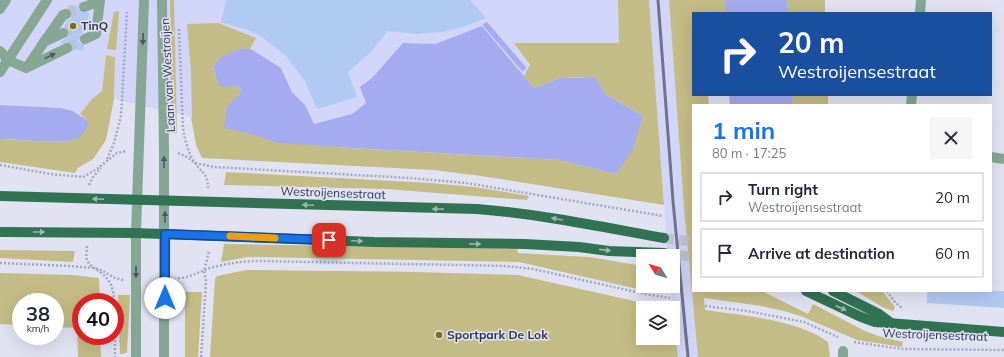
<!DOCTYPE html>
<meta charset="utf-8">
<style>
body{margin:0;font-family:Mulish,sans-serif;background:#f6f6f7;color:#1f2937;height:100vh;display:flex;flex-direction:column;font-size:15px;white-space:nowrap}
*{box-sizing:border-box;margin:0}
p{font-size:13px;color:#747a83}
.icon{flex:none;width:22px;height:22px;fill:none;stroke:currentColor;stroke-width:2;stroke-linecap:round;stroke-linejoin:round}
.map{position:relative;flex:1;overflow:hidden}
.drawer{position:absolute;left:692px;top:104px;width:300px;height:188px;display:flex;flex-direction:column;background:#fff;border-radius:0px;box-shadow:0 4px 16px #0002}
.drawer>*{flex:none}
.guide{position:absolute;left:692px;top:12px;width:300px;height:84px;border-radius:0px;box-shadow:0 4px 16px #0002;background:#1a4fa0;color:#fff;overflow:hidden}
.needle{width:26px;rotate:307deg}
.fabs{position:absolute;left:636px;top:249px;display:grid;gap:8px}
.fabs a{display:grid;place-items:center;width:44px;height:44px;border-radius:0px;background:#fff;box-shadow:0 4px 16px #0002;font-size:20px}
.speed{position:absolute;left:12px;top:293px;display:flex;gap:8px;font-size:20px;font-weight:700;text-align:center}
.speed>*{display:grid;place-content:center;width:52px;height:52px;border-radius:50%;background:#fff;box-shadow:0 4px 16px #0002;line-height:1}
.speed small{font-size:10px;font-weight:400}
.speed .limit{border:6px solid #d22;background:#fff;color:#111}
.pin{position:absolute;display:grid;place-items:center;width:34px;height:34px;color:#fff;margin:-17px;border-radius:8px;box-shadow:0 2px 6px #0006}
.me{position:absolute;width:44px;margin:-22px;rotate:0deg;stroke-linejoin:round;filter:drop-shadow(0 0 3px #0008)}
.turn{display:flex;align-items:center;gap:14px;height:84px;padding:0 20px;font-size:18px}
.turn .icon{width:52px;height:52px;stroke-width:2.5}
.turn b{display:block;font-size:28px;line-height:34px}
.round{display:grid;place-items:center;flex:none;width:42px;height:42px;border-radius:0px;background:#f6f6f7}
.headline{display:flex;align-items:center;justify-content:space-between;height:68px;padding:0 20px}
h1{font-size:24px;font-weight:700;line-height:30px;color:#1a73e8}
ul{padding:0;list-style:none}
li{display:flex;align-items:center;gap:12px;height:50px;margin:0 8px 6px;padding:0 12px;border:2px solid #e0e1e3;border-radius:0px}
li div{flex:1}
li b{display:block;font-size:15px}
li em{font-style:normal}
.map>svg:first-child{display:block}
.built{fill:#d1d5f7}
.green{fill:#c4bc86}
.water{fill:#a5abef}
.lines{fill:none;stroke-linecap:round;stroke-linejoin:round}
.stream{stroke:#a5abef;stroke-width:5.5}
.building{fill:#b1caf4}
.minor-tunnel{stroke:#bec0d3;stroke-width:10;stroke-dasharray:10 5;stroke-linecap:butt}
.major-tunnel{stroke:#bec0d3;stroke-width:10;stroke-dasharray:10 5;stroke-linecap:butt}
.path{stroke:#a5a7bd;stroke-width:2.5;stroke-dasharray:2 2;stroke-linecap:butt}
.minor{stroke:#86a794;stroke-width:10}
.major{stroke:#317253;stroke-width:10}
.rail{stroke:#71738c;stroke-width:3}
.oneway{fill:#4b5666}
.oneway2{fill:#9bb6b3}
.route-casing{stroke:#114b97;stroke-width:10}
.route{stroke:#1a73e8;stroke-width:7}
.slow{stroke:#f59e0b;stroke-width:7}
.poi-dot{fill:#7e700f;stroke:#e1e3f3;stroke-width:1.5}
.labels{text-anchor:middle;stroke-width:3;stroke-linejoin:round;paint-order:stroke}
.poi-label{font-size:12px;font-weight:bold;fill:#323453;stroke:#e1e3f3;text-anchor:start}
.street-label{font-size:12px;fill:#323453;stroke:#e1e3f3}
</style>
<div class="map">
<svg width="1004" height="357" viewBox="0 0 1004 357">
<rect width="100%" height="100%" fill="#e1e3f3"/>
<g class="built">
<polygon points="0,0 618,0 619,43 515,43 530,66 524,76 482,26 435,44 403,43 372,78 363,84 363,96 366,103 352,114 314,124 305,105 292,92 281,68 220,57 213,68 216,77 234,85 242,89 239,96 211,117 191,117 114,99 115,57 106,55 102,92 92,99 80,114 73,111 61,108 0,105"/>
<polygon points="649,0 669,0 684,208 698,357 678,357 670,286 673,286 673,256 668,256"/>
</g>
<g class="green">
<polygon points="170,0 174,0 177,133 171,133"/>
<polygon points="618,0 649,0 664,205 481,176 433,170 202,158 196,145 191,117 192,117 191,72 187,24 218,23 256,38 250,49 238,50 219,59 213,68 216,77 225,88 234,85 241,90 239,96 243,132 279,142 350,148 559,160 616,174 643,116 605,94 596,77 560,78 534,88 524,76 530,65 514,43 619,43"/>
<path d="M669,0H725V13H693V95H708L709,105H693V291H762L808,314L813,304L865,331L878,336L903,342L902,347L857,340L803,317L784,311L761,306L704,298L705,310C741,315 799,320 828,342L830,357H698L684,208Z"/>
<polygon points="787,0 825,0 825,13 788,13"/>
<polygon points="119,11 116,50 107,49 114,12"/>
<polygon points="106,55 115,57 114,99 106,140 93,159 78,168 75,173 0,162 0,139 60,142 75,140 87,120 80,114 92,99 102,91"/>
<rect x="792" y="95" width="36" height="10"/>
<polygon points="226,172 431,183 475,187 529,196 527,200 386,189 224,185"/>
<polygon points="224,244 517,249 518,253 589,257 643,266 643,286 669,286 670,293 633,288 519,262 248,257 221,262"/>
<polygon points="0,250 75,251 73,262 0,258"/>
<polygon points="246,270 417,272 518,275 634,301 672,306 672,308 643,308 643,338 673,338 673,317 678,357 210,357 215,279 217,276"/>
<polygon points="0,273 72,275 99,278 100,302 81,302 81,336 100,336 101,357 78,357 77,328 55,327 55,302 21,302 21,325 0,324"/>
<polygon points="856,291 882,291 895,307 893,311 882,307"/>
<polygon points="185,292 202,292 198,357 185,357"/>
<polygon points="118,295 130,295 127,353 120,354"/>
</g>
<g class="water">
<polygon points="725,0 787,0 788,13 725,13"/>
<polygon points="482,26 534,88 560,78 596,77 605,94 643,116 632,151 616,174 559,160 352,148 279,143 243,132 224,128 228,104 239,96 241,89 234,85 225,88 219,86 213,67 220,58 239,49 251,49 281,68 292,92 305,105 314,124 352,114 366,103 360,87 372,78 403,43 435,44"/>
<polygon points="729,95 792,95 792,105 730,105"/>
<path d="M0,105L61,108L73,111L87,120L88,125C85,130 82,137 76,139C65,145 15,139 0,139Z"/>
</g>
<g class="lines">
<polyline class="stream" points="486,25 523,68"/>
</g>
<g class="building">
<polygon points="226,0 470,0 486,18 463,27 443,32 416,34 388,31 370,53 348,72 357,97 317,109 305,81 286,56 262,37 248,30 221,22"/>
<polygon points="68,5 78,6 78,10 83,13 89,12 86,31 80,35 79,38 79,42 84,45 83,51 73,49 73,45 68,42 61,44 61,41 68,37 69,34 69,30 64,27 67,20 71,19 72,15 71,9 68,8"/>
<polygon points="927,291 1004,291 1004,308 927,303"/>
</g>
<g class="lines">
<g class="minor-tunnel">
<polyline points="66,14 84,7"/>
<polyline points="63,33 88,22"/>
<polyline points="67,48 85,39"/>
</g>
<g class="major-tunnel">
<polyline points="664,238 693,242"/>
<polyline points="664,253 693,257"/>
</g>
<g class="path">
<path d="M179,29L183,129C185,140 188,153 195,163C202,174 207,171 208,188"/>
<polyline points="178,153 187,157 195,163 214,167 410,178 466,183 663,216"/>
<polyline points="107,159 114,143 121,116 127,12"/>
<polyline points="0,165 50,174 83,177 97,169 117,153 126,151"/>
<polyline points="89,185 93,177 101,168"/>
<path d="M87,246C87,251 85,258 88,262C90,266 96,269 100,272C111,280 114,289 114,302"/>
<polyline points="0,263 69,266 94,268 101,270 115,278 123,280"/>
<path d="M178,278C191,278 201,270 214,267C229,263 244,261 259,261L506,266L533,269L645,294L670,298"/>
<polyline points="887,291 894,301 903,309"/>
<polyline points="705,306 747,311 804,322 838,337"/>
<polyline points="115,336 115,357"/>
<polyline points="854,342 902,349 1004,350"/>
<polyline points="201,357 205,298 206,280 204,271 209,251"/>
</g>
<g class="minor">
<polyline points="162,0 164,151 164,357"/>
<polyline points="84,7 100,1"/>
<polyline points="0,9 6,0"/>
<polyline points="920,13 921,0"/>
<polyline points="85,39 96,34 100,0"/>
<polyline points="44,42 63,15 66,14"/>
<polyline points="0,51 8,60 26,68 67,48"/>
<polyline points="28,66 44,42 63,33"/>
<polyline points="0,72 47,0"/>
<polyline points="911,105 912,95"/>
<polyline points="991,157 1004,159"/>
<polyline points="843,351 843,357"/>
<polyline points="136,357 136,233 144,0"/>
</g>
<g class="major">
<path d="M0,196L477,209C540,214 602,227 664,238"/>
<polyline points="0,232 136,233 374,242 525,244 579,247 609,251 664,253"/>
<polyline points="806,291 861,317 875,322 1004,332"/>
<polyline points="833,291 879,314 891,323"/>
</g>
<polyline class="rail" points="658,0 673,201 688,357"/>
</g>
<defs><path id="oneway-solid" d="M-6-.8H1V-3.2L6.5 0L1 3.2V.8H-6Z"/></defs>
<g class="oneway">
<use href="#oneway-solid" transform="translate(143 39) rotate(92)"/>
<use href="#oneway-solid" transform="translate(50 56) rotate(-26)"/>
<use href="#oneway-solid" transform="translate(164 162) rotate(-90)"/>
<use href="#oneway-solid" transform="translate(165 217) rotate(-90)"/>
<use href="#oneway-solid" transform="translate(136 272) rotate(90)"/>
</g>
<g class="oneway2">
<use href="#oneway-solid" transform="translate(98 199) rotate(-178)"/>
<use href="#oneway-solid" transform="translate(308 205) rotate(-178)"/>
<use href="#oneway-solid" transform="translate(438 209) rotate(-179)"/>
<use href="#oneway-solid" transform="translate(557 219) rotate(-170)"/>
<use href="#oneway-solid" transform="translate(39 232)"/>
<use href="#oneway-solid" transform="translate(357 241) rotate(2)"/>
<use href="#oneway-solid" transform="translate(475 244) rotate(1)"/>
<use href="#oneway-solid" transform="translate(605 250) rotate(6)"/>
<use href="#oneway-solid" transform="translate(841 308) rotate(25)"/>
</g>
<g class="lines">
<defs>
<polyline id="route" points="165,298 165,234 329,240"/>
</defs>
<use href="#route" class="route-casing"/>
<use href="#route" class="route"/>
<polyline class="slow" points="230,236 275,238"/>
</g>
<g class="poi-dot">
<circle cx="73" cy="26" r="4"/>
<circle cx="439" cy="335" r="4"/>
</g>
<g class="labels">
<g class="poi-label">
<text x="81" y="30">TinQ</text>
<text x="447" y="339">Sportpark De Lok</text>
</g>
<g class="street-label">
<text transform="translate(168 75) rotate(-93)" y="4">Laan van Westroijen</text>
<text transform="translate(333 193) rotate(2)" y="4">Westroijensestraat</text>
<text transform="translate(935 335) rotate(2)" y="4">Westroijensestraat</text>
</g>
</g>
</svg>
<div class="fabs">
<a><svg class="needle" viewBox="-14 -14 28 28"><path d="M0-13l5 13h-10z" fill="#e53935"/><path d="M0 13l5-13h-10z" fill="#747a83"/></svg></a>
<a><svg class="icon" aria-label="layers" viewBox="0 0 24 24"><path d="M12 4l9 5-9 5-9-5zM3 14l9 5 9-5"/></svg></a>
</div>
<div class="speed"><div>38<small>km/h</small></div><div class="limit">40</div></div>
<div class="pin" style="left:329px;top:240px;background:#d93025"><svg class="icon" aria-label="arrive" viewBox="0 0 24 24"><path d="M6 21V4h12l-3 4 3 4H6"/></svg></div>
<svg class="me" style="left:165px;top:298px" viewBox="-20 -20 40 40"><circle r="19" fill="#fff"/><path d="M0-13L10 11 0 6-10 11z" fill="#1a73e8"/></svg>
<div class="guide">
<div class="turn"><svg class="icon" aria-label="right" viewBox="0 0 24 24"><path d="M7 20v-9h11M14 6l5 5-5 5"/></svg><div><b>20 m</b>Westroijensestraat</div></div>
</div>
<section class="drawer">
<div class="headline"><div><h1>1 min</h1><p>80 m · 17:25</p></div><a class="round"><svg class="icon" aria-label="close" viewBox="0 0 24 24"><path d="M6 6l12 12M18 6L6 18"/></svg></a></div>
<ul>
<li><svg class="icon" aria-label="right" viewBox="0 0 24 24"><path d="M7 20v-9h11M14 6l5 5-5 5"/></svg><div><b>Turn right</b><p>Westroijensestraat</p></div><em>20 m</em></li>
<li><svg class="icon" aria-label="arrive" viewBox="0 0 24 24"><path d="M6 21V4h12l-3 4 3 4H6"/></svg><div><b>Arrive at destination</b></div><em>60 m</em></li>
</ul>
</section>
</div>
